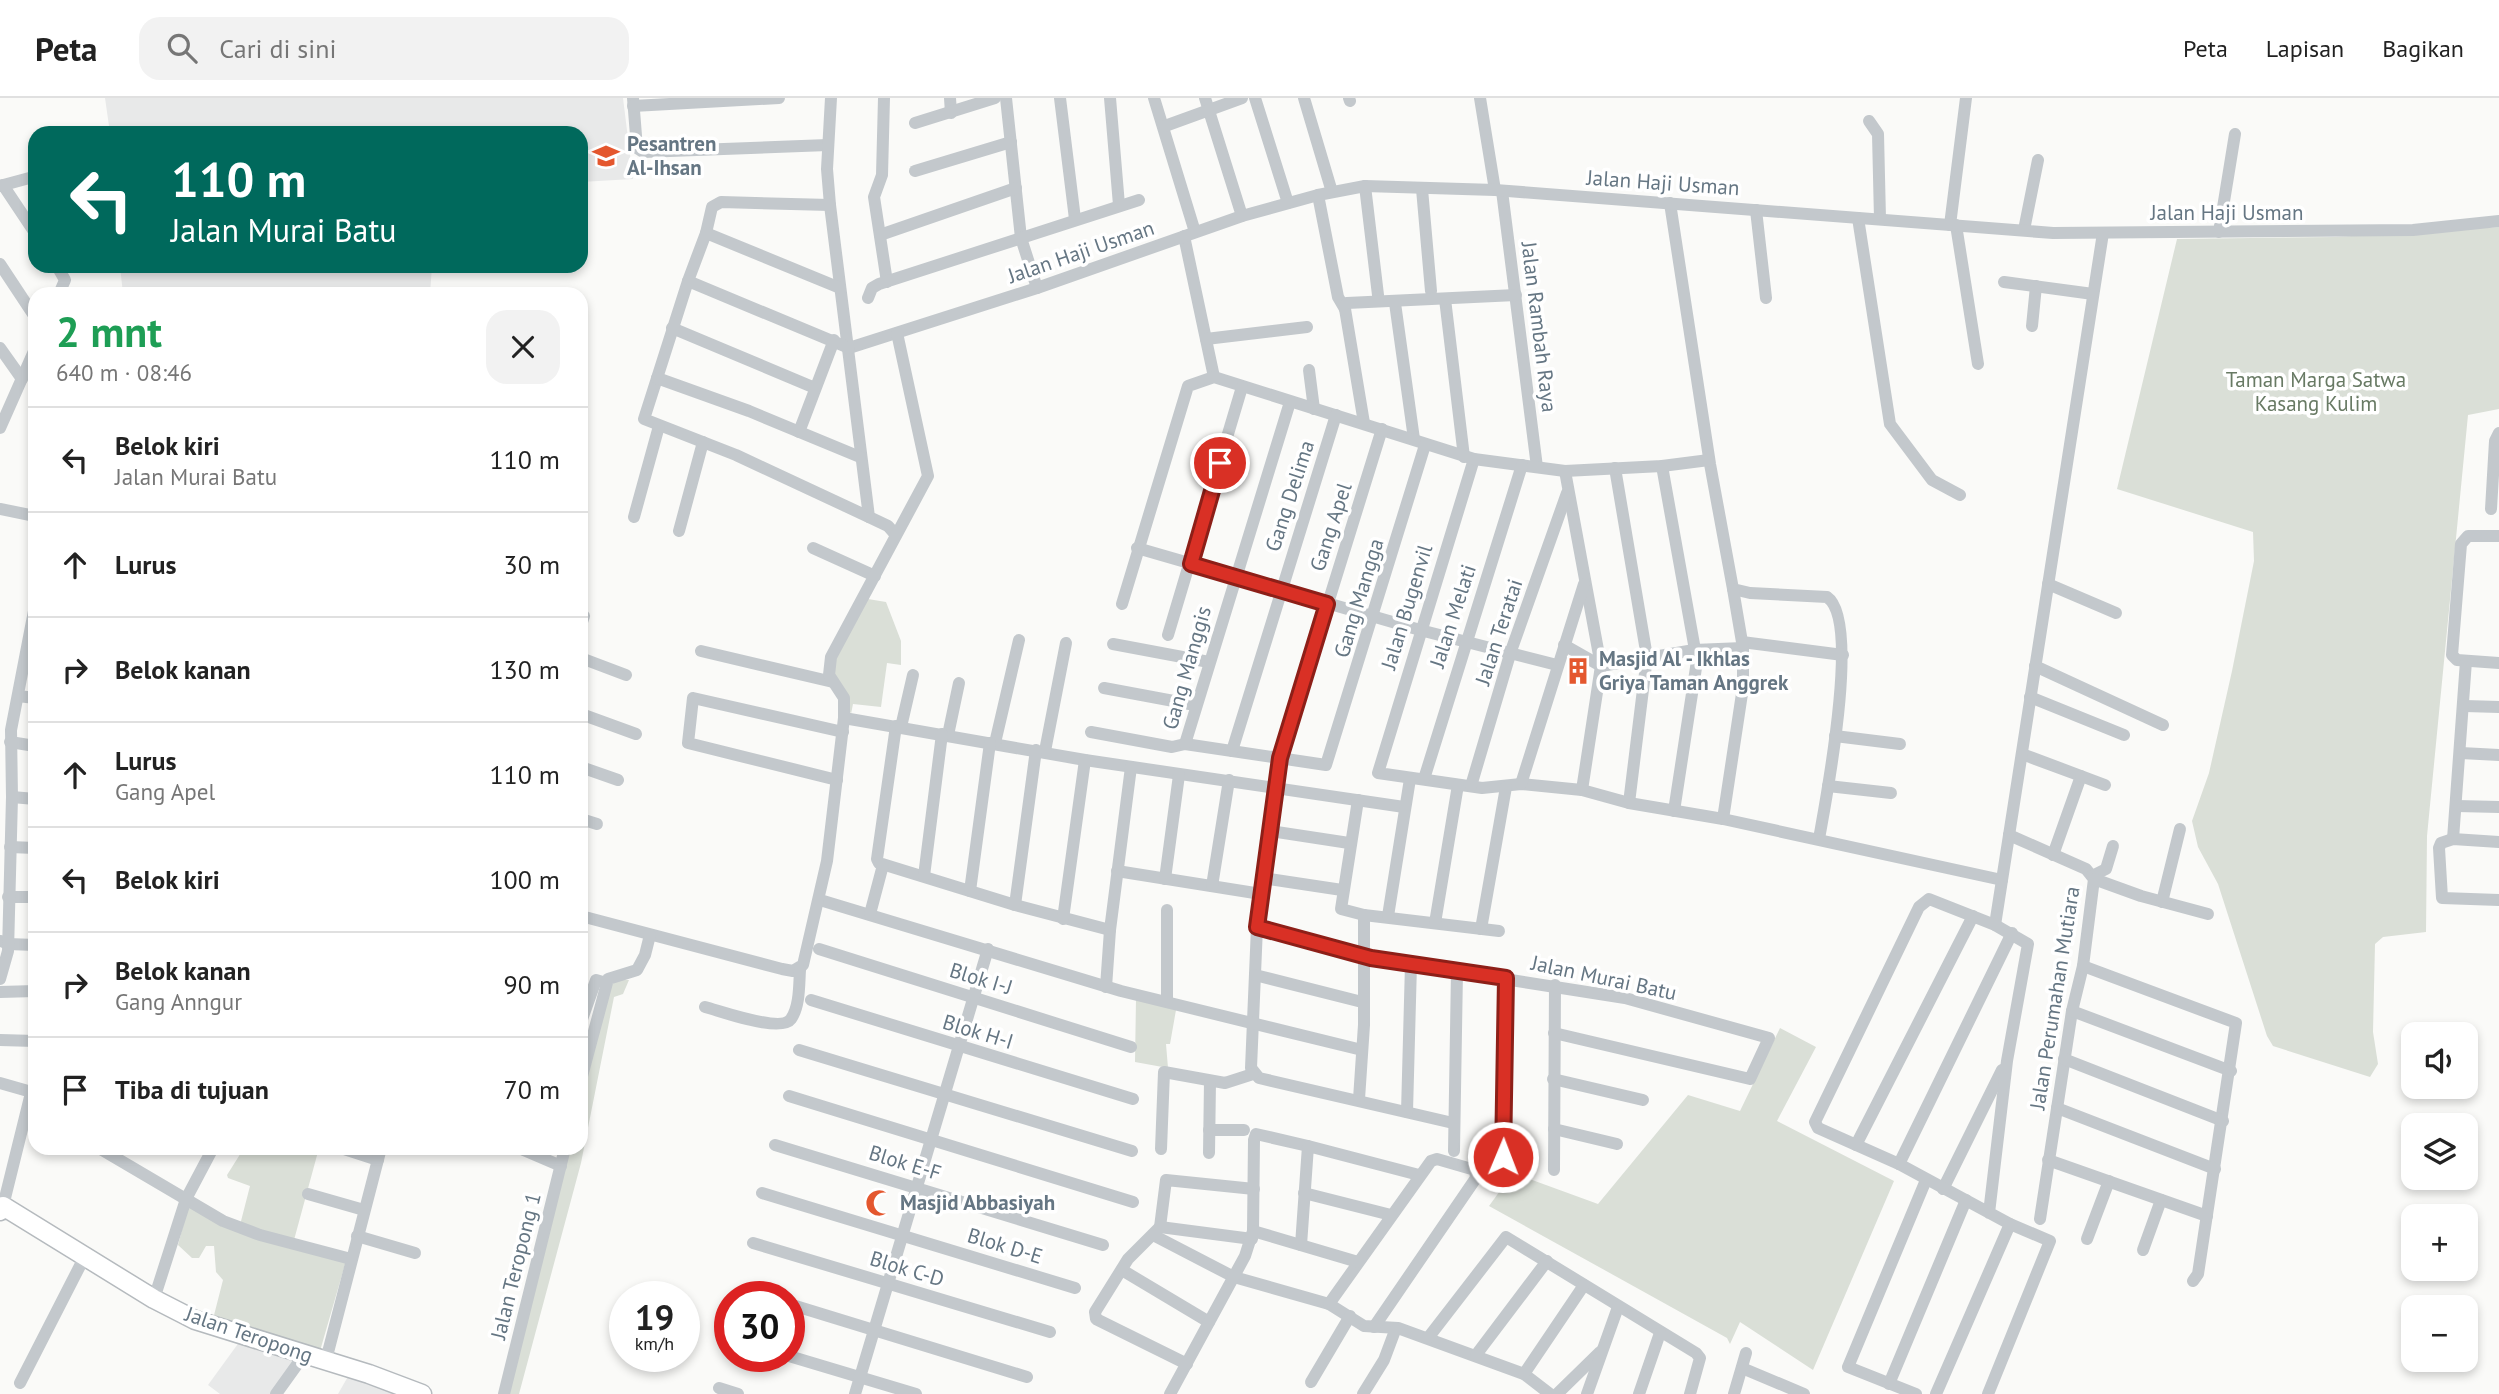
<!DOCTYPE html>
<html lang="id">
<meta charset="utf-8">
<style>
body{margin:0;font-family:"PT Sans",sans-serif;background:#f2f2f2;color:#222;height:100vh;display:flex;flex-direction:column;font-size:26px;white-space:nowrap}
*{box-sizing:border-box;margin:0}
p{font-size:23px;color:#767676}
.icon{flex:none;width:38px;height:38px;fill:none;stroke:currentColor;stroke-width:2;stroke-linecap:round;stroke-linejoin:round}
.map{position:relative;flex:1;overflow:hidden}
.panel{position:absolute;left:28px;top:189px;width:560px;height:868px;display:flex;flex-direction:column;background:#fff;border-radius:21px;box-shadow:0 4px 10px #0003}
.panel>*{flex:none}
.banner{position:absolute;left:28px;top:28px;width:560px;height:147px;border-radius:21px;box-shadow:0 4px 10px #0003;background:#00695c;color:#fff;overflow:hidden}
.controls{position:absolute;left:2401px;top:924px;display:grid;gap:14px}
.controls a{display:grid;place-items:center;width:77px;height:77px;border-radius:14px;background:#fff;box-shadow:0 4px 10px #0003;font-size:35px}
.speed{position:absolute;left:609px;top:1183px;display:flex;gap:14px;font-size:35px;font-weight:700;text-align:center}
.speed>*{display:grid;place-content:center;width:91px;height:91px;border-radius:50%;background:#fff;box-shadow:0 4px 10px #0003;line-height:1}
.speed small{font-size:18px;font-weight:400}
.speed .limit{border:10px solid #d22;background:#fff;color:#111}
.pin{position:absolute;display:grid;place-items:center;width:60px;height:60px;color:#fff;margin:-30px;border:4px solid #fff;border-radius:50%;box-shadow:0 2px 7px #0007}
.me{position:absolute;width:77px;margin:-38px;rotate:1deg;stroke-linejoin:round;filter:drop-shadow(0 0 5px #0008)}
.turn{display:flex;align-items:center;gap:24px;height:147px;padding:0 28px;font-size:32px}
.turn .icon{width:91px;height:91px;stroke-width:2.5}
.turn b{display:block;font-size:49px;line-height:60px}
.round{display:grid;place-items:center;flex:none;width:74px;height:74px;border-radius:21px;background:#f2f2f2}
.overview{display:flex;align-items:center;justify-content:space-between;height:119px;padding:0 28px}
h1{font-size:42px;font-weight:700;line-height:52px;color:#1e9e55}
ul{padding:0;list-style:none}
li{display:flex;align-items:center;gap:21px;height:105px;padding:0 28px;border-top:2px solid #e0e0e0}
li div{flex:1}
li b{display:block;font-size:26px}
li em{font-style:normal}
header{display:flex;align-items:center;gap:42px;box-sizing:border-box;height:98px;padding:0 35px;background:#fff;border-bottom:2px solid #e0e0e0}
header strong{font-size:33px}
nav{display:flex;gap:38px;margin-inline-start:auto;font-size:24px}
.search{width:490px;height:63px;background:#f2f2f2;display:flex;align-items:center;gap:18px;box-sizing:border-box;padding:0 24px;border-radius:21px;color:#767676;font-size:26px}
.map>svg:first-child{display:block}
.built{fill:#e8e9e9}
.green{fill:#dadfd7}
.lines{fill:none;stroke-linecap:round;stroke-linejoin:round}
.primary-casing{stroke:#b5babe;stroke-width:21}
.street{stroke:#c3c8cc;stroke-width:12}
.primary{stroke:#fff;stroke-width:18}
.route-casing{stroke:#8d1f18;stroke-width:18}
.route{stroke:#d93025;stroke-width:12}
.labels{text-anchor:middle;stroke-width:7;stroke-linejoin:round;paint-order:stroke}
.poi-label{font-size:21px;font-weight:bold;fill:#657683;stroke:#fff;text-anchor:start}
.street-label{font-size:21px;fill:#657683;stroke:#fff}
.park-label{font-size:21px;fill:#687a64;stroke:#fff}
</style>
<header>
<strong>Peta</strong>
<div class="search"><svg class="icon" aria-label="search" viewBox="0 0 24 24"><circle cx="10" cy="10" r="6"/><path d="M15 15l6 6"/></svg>Cari di sini</div>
<nav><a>Peta</a><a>Lapisan</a><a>Bagikan</a></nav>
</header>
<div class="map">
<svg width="2499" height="1296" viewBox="0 0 2499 1296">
<rect width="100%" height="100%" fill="#fafaf8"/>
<g class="built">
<polygon points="105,0 623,0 633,81 581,84 581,35 110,35"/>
<polygon points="120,168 432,168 430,196 123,196"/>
<polygon points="240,1243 296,1260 270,1296 220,1296 208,1287"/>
<polygon points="350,1275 411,1296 338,1296"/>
</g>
<g class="green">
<polygon points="2499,129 2499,311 2468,317 2427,738 2426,834 2383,839 2375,846 2373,934 2378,966 2370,979 2273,948 2267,938 2218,786 2198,749 2192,723 2209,675 2232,573 2254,463 2253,434 2117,391 2177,141 2335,139"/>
<polygon points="868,501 886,504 901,543 901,567 887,565 881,609 853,606 851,616 833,576 834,561"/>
<polygon points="617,882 629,882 623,896 614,899 581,1065 519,1296 506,1296 568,1050 581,1050 581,999 609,889"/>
<polygon points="1136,901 1176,912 1170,946 1166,946 1168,970 1135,964"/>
<polygon points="1780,930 1816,949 1777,1023 1894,1083 1813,1272 1740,1224 1730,1246 1727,1240 1489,1108 1513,1075 1598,1106 1688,997 1740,1013"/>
<polygon points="244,1050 319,1050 294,1142 240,1127 250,1088 228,1080 227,1077"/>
<polygon points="189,1105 346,1163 320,1253 212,1225 223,1182 216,1174 214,1148 206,1148 199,1160 192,1160 178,1147"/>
</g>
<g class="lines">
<defs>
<polyline id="primary" points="0,1113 3,1108 154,1201 195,1222 369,1276 422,1296"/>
</defs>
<use href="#primary" class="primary-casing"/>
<g class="street">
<polyline points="633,0 637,50 643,54 828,47"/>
<polyline points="831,0 827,71 830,107 869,419 888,428 895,436"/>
<polyline points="884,0 882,77 874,99 887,184"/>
<polyline points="950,0 951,15"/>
<polyline points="1006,0 1021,140 1037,190"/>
<polyline points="1060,0 1075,121"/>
<polyline points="1110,0 1119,107"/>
<polyline points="1154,0 1195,134"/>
<polyline points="1205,0 1242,118"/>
<polyline points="1255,0 1288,105"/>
<polyline points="1304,0 1332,94"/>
<polyline points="1349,0 1350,3"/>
<polyline points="1480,0 1495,92"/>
<polyline points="633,8 779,0"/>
<polyline points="1869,23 1878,36 1880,121"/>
<polyline points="915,25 995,0"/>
<polyline points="1165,28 1242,0"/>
<polyline points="915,73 1011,44"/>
<polyline points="3,87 35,135"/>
<polyline points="0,88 33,79"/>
<polyline points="1365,88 1378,197"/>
<polyline points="1422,91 1431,193"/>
<polyline points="1502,93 1537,369"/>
<polyline points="1318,97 1338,199 1345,211"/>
<path d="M1670,105L1710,366L1733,491L1750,495L1827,499C1861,522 1826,701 1819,741"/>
<polyline points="1756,112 1766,200"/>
<polyline points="1858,120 1890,326 1932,382 1960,397"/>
<polyline points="1950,127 1966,0"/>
<polyline points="1956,127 1978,266"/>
<polyline points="2024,132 2038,62"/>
<polyline points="2219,134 2235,36"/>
<polyline points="706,135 712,109 721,104 830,107"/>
<polyline points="880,137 1016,90"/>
<polyline points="1184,138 1214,279"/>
<polyline points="0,166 35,219"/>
<polyline points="57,168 65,182 59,196"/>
<polyline points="688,183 706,135 840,190"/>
<polyline points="2004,184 2093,196"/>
<polyline points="868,200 872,190 879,186 1139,102"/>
<polyline points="1445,201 1464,359"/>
<polyline points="1395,205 1414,341"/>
<polyline points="2032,228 2036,188"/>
<polyline points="672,230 815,290"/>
<polyline points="1206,241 1307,229"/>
<polyline points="0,250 22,281"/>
<polyline points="849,250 1037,190 1242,118 1318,97 1365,88 1495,92 2053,135 2413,132 2499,123"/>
<polyline points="849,250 688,183 644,321 736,357 869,419"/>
<polyline points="1309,272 1314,311"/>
<polyline points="657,280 749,313 860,359"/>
<polyline points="1364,325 1345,211 1347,205 1516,197"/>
<polyline points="0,330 35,251"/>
<polyline points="1382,331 1280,660 1257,829 1251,970 1259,980 1453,1025"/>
<polyline points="799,334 834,242"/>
<polyline points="1474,361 1378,675 1482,690 1521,686 1582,692 1629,705 1723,721 2002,782"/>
<polyline points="1662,368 1697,563 1674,713"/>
<polyline points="1615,370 1647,559 1629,705"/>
<polyline points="1565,373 1601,568 1582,692"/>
<polyline points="0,411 35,418"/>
<polyline points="2491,411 2495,343 2499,335"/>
<polyline points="634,419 659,328"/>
<polyline points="679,433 703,344"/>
<polyline points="2499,438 2468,438 2461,446 2452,557 2457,562 2499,565"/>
<polyline points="813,450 875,478"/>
<polyline points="1137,450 1420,532 1557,567"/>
<polyline points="2048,486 2116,515"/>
<polyline points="1122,506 1188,288 1214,279 1474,361 1565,373 1662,368 1709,362"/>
<polyline points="581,527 584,518"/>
<polyline points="1168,537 1242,289"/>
<polyline points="1742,544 1843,557"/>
<polyline points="1113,546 1209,564"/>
<polyline points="1564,547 1601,568 1694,552 1743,550"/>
<polyline points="701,553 833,584"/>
<polyline points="581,560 626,577"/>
<polyline points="2035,568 2163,627"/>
<polyline points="1104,590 1195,607"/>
<polyline points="18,598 35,600"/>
<polyline points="2030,599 2124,637"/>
<polyline points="2465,608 2499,609"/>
<polyline points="581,616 636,636"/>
<polyline points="844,620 1085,662 1404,709"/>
<polyline points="896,628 877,761 879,765 1015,807 1110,832"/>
<polyline points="901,629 913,577"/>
<polyline points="1091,634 1172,649 1185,646 1326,667 1425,347"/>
<polyline points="948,637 959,585"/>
<polyline points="1835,638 1900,646"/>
<polyline points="10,644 35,648"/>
<polyline points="995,645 1019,542"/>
<polyline points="1185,646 1290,304"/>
<polyline points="1045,653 1066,545"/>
<polyline points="1232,653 1336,317"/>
<polyline points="2461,655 2499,657"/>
<polyline points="2022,656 2081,678 2053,757"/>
<polyline points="581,669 618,682"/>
<polyline points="2081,678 2105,687"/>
<polyline points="1424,681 1522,367"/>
<polyline points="837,682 688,645 693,600 843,634"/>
<polyline points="1521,686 1584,486"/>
<polyline points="1471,688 1511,553 1567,395"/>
<polyline points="1828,688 1891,695"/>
<polyline points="12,699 35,701"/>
<polyline points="1358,702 1341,811 1364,817 1499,833"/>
<polyline points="2457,708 2499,709"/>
<polyline points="581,721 597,726"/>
<polyline points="1723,721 1743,589 1743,550 1733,491"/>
<polyline points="1270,733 1349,745"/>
<polyline points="2009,737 2086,771 2094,781 2083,868 2072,913 2040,1121"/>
<polyline points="2453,741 2466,563"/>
<polyline points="2499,744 2453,741 2441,745 2439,750 2442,800 2499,802"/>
<polyline points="10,749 35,750"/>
<polyline points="1117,773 1261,796"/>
<polyline points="924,778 942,636"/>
<polyline points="2092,778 2106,771 2113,748"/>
<polyline points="1263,780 1342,792"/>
<polyline points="1165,781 1179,677"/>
<polyline points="2094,781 2141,798 2208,816"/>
<polyline points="1212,788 1229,682"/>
<polyline points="970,793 990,645"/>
<polyline points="8,799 35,799"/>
<polyline points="820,802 1121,893 1362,952"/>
<polyline points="2162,804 2180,731"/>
<polyline points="1015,807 1036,652"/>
<polyline points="870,816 883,767"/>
<polyline points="581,818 782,871 793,873 803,867 827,763 844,620 844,600 829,577 831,559 928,378 897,235"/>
<polyline points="1388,818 1410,681"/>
<polyline points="1063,821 1085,662"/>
<polyline points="1435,825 1458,687"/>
<polyline points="1995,827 2103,135"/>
<polyline points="1257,829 1371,860 1625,900 1769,940 1750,981 1554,935"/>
<polyline points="1481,831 1506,689"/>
<polyline points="1,843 8,846 35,847"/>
<polyline points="819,851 1131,949"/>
<polyline points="2083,868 2236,925 2198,1176 2193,1183"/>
<polyline points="1255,877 1362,904"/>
<polyline points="0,881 8,853 12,699 11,632 35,508"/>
<polyline points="1106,889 1110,832 1131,669"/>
<polyline points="0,894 35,893"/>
<polyline points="811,902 1133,1001"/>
<polyline points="1167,903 1167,812"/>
<path d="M705,909C721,913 781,935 791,921C800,908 799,886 800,872"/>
<polyline points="2072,913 2231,973"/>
<polyline points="581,924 596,882 606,885"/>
<polyline points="0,942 35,943"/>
<polyline points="799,952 1132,1053"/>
<polyline points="2064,961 2223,1023"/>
<polyline points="1553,981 1643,1002"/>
<polyline points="581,982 608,881 637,872 645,857 650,837"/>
<polyline points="0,985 35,995"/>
<polyline points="789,998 1133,1104"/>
<polyline points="1359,1001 1364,927 1364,817"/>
<polyline points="2057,1010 2215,1071"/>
<polyline points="1407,1014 1411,866"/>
<polyline points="1554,1031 1617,1046"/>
<polyline points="1209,1032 1244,1032"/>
<polyline points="775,1047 1103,1147"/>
<polyline points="1856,1047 1973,818"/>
<polyline points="99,1050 223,1123 260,1137 351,1161"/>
<polyline points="341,1050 378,1062"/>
<polyline points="519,1050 561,1068"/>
<polyline points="1161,1051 1164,974 1225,985 1253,976"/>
<polyline points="1454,1053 1457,873"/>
<polyline points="1209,1055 1210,983"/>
<polyline points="1503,1059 1506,880"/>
<polyline points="2048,1062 2207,1118"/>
<polyline points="1899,1066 2012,835"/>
<polyline points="1554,1072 1555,887"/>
<polyline points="1943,1091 2002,972"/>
<polyline points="762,1095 1075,1190"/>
<polyline points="1304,1095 1391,1117"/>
<polyline points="308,1096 364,1112"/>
<polyline points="3,1108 31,995"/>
<polyline points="1160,1129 1166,1082 1254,1091"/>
<polyline points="1253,1133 1254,1042 1256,1036 1308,1048"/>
<polyline points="1153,1137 1234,1179 1329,1206 1364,1228 1398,1230 1524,1276 1550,1296"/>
<polyline points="357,1138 415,1155"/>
<polyline points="2087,1141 2109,1083"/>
<polyline points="753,1145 1050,1234"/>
<polyline points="1301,1147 1308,1048 1419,1077"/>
<polyline points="2143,1152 2161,1102"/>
<polyline points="1122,1172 1209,1224"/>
<polyline points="744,1193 763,1199"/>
<polyline points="154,1201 186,1101 213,1050"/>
<polyline points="789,1206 1027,1279"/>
<polyline points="1329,1206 1431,1063 1437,1061 1475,1072 1476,1080 1374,1229"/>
<polyline points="1428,1240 1506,1139 1696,1255 1700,1260 1690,1296"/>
<polyline points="1476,1257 1547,1163"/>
<polyline points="789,1258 916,1296"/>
<polyline points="326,1262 381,1050"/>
<polyline points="1187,1266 1096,1221 1095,1214 1128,1161 1160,1129 1252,1141"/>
<polyline points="1742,1270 1804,1296"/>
<polyline points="1524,1276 1584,1187"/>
<polyline points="1311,1284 1350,1218"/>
<polyline points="20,1285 85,1158"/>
<polyline points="1889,1286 1966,1102"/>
<polyline points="719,1290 738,1296"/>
<polyline points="276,1296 304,1257"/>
<polyline points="504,1296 565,1050"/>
<polyline points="855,1296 988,851"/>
<polyline points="1170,1296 1245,1158 1253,1133 1358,1164"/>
<polyline points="1363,1296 1384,1262 1396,1230"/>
<polyline points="1557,1296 1600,1254"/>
<polyline points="1587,1296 1618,1209"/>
<polyline points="1639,1296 1660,1235"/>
<polyline points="1734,1296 1746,1255"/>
<polyline points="1916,1296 1848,1269 1926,1082"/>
<polyline points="1936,1296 2010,1126"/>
<polyline points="1988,1296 2050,1143 2010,1126 1899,1066 1818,1030 1815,1024 1919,809 1929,801 1995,827 2028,846 2007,963 1989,1115"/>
</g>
<use href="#primary" class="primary"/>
</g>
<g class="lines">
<defs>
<polyline id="route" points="1220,365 1191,466 1327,506 1280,660 1257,829 1371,860 1506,880 1503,1059"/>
</defs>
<use href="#route" class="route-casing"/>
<use href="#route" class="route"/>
</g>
<defs>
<symbol id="school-bare" viewBox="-9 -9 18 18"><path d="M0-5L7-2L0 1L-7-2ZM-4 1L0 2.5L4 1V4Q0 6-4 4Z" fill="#e4572e" stroke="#fff" stroke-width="2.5" paint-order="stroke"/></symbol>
<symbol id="building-bare" viewBox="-9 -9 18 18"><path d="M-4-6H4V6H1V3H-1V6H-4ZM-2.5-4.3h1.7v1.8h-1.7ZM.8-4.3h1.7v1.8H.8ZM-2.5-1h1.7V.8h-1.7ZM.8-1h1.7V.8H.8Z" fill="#e4572e" stroke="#fff" stroke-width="2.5" paint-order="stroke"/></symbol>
<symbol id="mosque-bare" viewBox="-9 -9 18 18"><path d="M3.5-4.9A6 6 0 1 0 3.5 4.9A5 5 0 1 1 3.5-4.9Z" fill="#e4572e" stroke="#fff" stroke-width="2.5" paint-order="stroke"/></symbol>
</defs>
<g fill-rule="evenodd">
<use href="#school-bare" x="587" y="39" width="38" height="38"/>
<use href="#building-bare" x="1559" y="554" width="38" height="38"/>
<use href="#mosque-bare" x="860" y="1086" width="38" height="38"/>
</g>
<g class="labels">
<g class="poi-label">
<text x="627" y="53">Pesantren<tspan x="627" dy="24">Al-Ihsan</tspan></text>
<text x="1599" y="568">Masjid Al - Ikhlas<tspan x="1599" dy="24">Griya Taman Anggrek</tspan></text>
<text x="900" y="1112">Masjid Abbasiyah</text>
</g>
<g class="street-label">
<text transform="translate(1663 85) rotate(4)" y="7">Jalan Haji Usman</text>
<text x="2227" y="122">Jalan Haji Usman</text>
<text transform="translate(1081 154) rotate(-19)" y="7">Jalan Haji Usman</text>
<text transform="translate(1539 229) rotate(83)" y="7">Jalan Rambah Raya</text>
<text transform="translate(1290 398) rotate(-72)" y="7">Gang Delima</text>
<text transform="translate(1331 429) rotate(-72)" y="7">Gang Apel</text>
<text transform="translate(1359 500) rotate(-73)" y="7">Gang Mangga</text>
<text transform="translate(1407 509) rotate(-73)" y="7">Jalan Bugenvil</text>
<text transform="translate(1453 518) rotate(-72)" y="7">Jalan Melati</text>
<text transform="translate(1499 534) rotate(-72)" y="7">Jalan Teratai</text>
<text transform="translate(1187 570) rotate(-74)" y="7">Gang Manggis</text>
<text transform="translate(1604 880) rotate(12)" y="7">Jalan Murai Batu</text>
<text transform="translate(981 881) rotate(17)" y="7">Blok I-J</text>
<text transform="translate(2055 900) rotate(-81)" y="7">Jalan Perumahan Mutiara</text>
<text transform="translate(978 934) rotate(17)" y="7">Blok H-I</text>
<text transform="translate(905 1065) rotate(17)" y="7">Blok E-F</text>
<text transform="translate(1005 1148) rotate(17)" y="7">Blok D-E</text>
<text transform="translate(516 1168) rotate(-76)" y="7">Jalan Teropong 1</text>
<text transform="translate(907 1171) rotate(17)" y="7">Blok C-D</text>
<text transform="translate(249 1237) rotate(19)" y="7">Jalan Teropong</text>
</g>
<g class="park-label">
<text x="2316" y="289">Taman Marga Satwa<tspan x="2316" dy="24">Kasang Kulim</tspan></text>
</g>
</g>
</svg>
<div class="controls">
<a><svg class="icon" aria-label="sound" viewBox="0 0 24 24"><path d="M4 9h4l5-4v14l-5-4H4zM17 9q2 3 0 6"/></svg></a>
<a><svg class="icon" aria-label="layers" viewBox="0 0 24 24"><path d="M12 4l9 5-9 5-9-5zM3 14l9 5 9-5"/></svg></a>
<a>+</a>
<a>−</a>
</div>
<div class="speed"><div>19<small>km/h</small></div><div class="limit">30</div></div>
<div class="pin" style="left:1220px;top:365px;background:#d93025"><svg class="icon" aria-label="arrive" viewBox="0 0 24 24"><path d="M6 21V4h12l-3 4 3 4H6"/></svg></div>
<svg class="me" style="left:1503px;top:1059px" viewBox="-20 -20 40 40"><circle r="17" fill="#d93025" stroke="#fff" stroke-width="3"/><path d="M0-11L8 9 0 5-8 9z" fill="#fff"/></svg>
<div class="banner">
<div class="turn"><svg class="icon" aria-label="left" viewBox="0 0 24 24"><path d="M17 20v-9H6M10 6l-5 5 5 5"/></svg><div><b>110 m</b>Jalan Murai Batu</div></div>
</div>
<section class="panel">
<div class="overview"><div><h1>2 mnt</h1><p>640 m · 08:46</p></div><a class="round"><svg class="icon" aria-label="close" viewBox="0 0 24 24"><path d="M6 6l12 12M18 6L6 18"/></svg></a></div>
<ul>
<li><svg class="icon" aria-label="left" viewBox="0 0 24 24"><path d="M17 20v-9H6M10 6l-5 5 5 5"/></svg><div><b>Belok kiri</b><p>Jalan Murai Batu</p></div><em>110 m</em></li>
<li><svg class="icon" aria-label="ahead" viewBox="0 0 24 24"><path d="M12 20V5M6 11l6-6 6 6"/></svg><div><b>Lurus</b></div><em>30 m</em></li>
<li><svg class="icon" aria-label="right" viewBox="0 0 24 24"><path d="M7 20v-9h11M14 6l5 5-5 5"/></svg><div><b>Belok kanan</b></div><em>130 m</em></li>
<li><svg class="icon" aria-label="ahead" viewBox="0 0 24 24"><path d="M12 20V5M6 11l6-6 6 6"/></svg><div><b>Lurus</b><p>Gang Apel</p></div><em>110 m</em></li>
<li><svg class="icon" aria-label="left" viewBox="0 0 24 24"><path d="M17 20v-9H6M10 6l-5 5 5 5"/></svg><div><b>Belok kiri</b></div><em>100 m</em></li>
<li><svg class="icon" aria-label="right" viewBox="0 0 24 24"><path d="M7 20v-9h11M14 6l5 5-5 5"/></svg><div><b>Belok kanan</b><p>Gang Anngur</p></div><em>90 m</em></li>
<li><svg class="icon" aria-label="arrive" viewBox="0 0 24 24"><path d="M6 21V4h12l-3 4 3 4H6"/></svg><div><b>Tiba di tujuan</b></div><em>70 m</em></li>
</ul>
</section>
</div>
